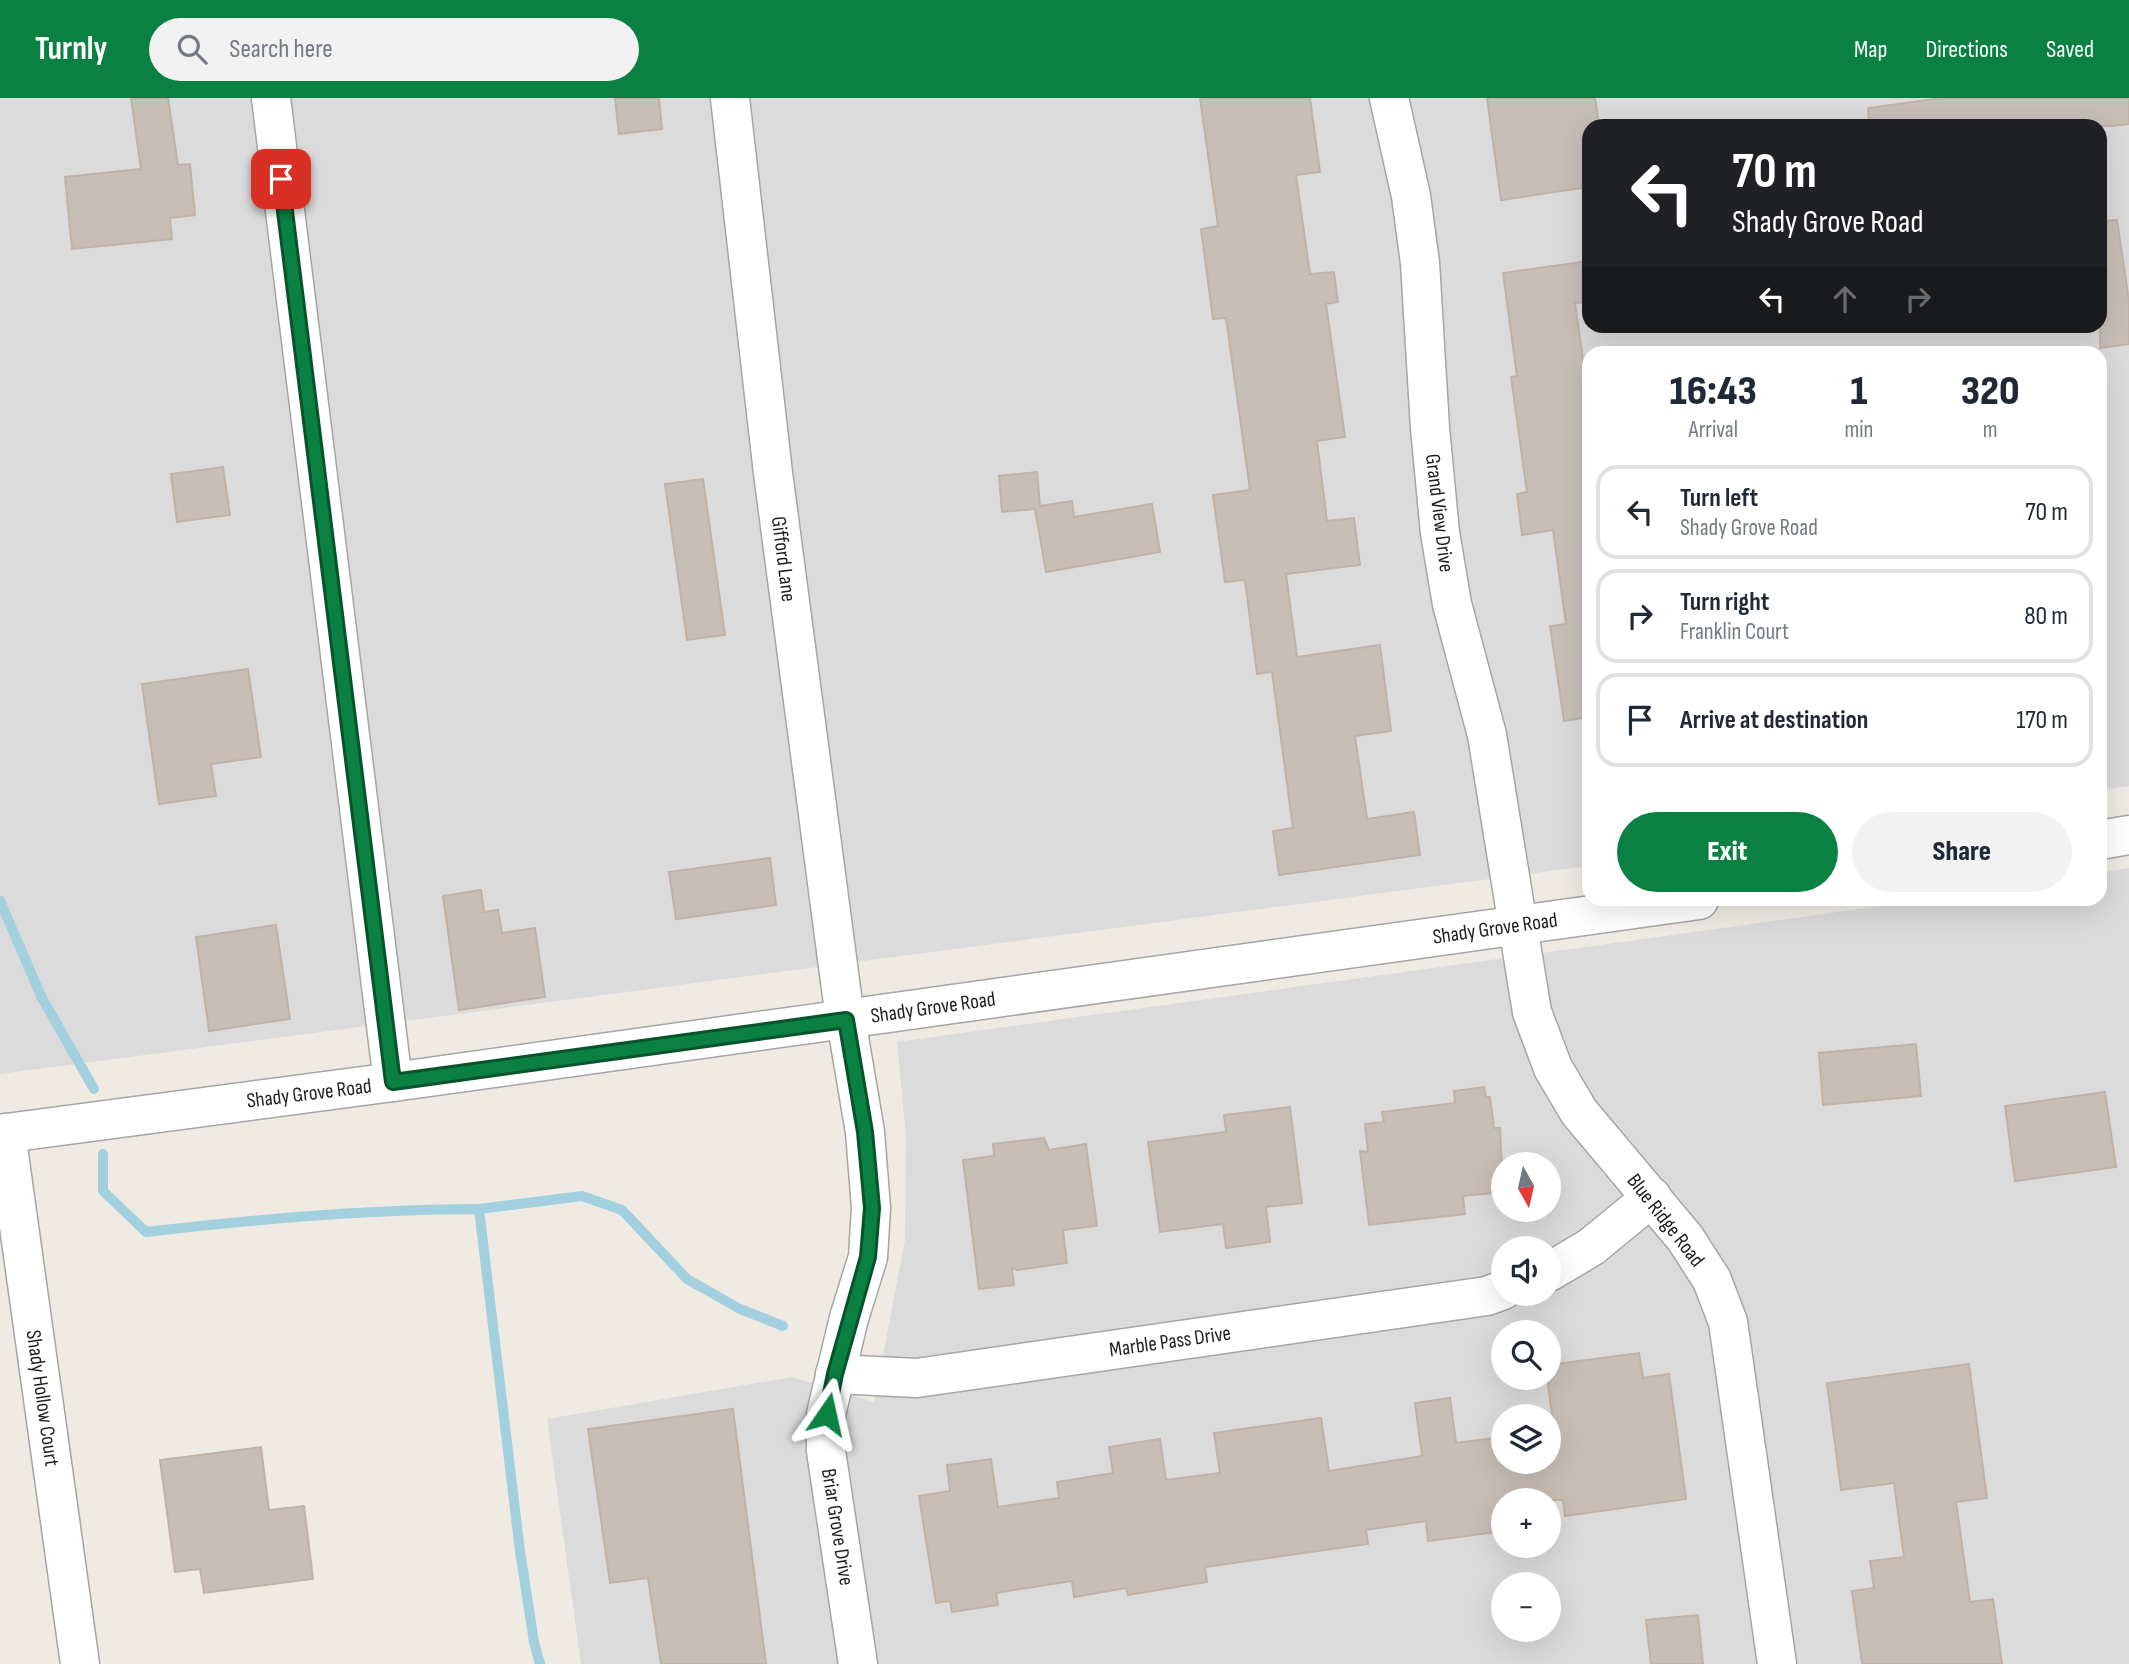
<!DOCTYPE html>
<meta charset="utf-8">
<style>
body{margin:0;font-family:"Sofia Sans Condensed",sans-serif;background:#f2f2f3;color:#1f2937;height:100vh;display:flex;flex-direction:column;font-size:26px;white-space:nowrap}
*{box-sizing:border-box;margin:0}
p{font-size:23px;color:#747a83}
.icon{flex:none;width:38px;height:38px;fill:none;stroke:currentColor;stroke-width:2;stroke-linecap:round;stroke-linejoin:round}
.map{position:relative;flex:1;overflow:hidden}
.drawer{position:absolute;left:1582px;top:248px;width:525px;height:560px;display:flex;flex-direction:column;background:#fff;border-radius:21px;box-shadow:0 7px 28px #0002}
.drawer>*{flex:none}
.top-card{position:absolute;left:1582px;top:21px;width:525px;height:214px;border-radius:21px;box-shadow:0 7px 28px #0002;background:#202124;color:#fff;overflow:hidden}
.needle{width:46px;rotate:172deg}
.buttons{position:absolute;left:1491px;top:1054px;display:grid;gap:14px}
.buttons a{display:grid;place-items:center;width:70px;height:70px;border-radius:50%;background:#fff;box-shadow:0 7px 28px #0002;font-size:35px}
.pin{position:absolute;display:grid;place-items:center;width:60px;height:60px;color:#fff;margin:-30px;border-radius:14px;box-shadow:0 4px 10px #0006}
.me{position:absolute;width:77px;margin:-38px;rotate:11deg;stroke-linejoin:round;filter:drop-shadow(0 0 5px #0008)}
.turn{display:flex;align-items:center;gap:24px;height:147px;padding:0 35px;font-size:32px}
.turn .icon{width:91px;height:91px;stroke-width:2.5}
.turn b{display:block;font-size:49px;line-height:60px}
.lanes{display:flex;align-items:center;height:66px;padding:0 35px;background:#0003;justify-content:center;gap:35px;direction:ltr}
.lanes .off{opacity:.35}
.eta{display:flex;justify-content:space-evenly;align-items:center;height:119px;text-align:center}
.eta b{font-size:42px;font-weight:800;line-height:49px}
.cta{display:flex;gap:14px;margin-top:auto;padding:14px 35px}
.cta a{flex:1;height:80px;border-radius:42px;background:#0b8043;color:#fff;font-size:28px;font-weight:800;line-height:80px;text-align:center}
.cta a+a{background:#f2f2f3;color:#1f2937}
ul{padding:0;list-style:none}
li{display:flex;align-items:center;gap:21px;height:94px;margin:0 14px 10px;padding:0 21px;border:4px solid #e0e1e3;border-radius:21px}
li div{flex:1}
li b{display:block;font-size:26px}
li em{font-style:normal}
header{display:flex;align-items:center;gap:42px;box-sizing:border-box;height:98px;padding:0 35px;background:#0b8043;color:#fff}
header strong{font-size:33px}
nav{display:flex;gap:38px;margin-inline-start:auto;font-size:24px}
.search{width:490px;height:63px;background:#f2f2f3;display:flex;align-items:center;gap:18px;box-sizing:border-box;padding:0 24px;border-radius:38px;color:#747a83;font-size:26px}
.map>svg:first-child{display:block}
.residential{fill:#dcdbdb;fill-rule:evenodd}
.lines{fill:none;stroke-linecap:round;stroke-linejoin:round}
.stream{stroke:#a2d0de;stroke-width:10}
.building{fill:#c7beb6;stroke:#c1b2a5;stroke-width:2}
.minor-casing{stroke:#a5a5a5;stroke-width:41}
.minor{stroke:#fff;stroke-width:38}
.route-casing{stroke:#07532c;stroke-width:18}
.route{stroke:#0b8043;stroke-width:12}
.labels{text-anchor:middle;stroke-width:5;stroke-linejoin:round;paint-order:stroke}
.street-label{font-size:21px;fill:#1e1e1e;stroke:#fff}
</style>
<header>
<strong>Turnly</strong>
<div class="search"><svg class="icon" aria-label="search" viewBox="0 0 24 24"><circle cx="10" cy="10" r="6"/><path d="M15 15l6 6"/></svg>Search here</div>
<nav><a>Map</a><a>Directions</a><a>Saved</a></nav>
</header>
<div class="map">
<svg width="2129" height="1566" viewBox="0 0 2129 1566">
<rect width="100%" height="100%" fill="#efebe3"/>
<g class="residential">
<path d="M0,0H2129V688L2100,692V256H1589V768L0,976ZM1589,28H2100V228H1589Z"/>
<path d="M2129,770V1566H581L547,1321L792,1279L874,1304L905,1142L906,1040L897,944L1925,802H2100V775ZM1503,1066H1549V1111H1503ZM1503,1150H1549V1195H1503ZM1503,1234H1549V1279H1503ZM1503,1318H1549V1363H1503ZM1503,1402H1549V1447H1503ZM1503,1486H1549V1531H1503Z"/>
</g>
<g class="lines">
<g class="stream">
<polyline points="0,803 41,898 94,991"/>
<path d="M103,1056V1093L146,1134C257,1121 367,1111 479,1111L520,1453L534,1544L540,1566"/>
<polyline points="479,1111 582,1098 622,1112 687,1181 740,1211 783,1228"/>
</g>
</g>
<g class="building">
<polygon points="131,0 168,0 178,67 190,66 195,117 170,120 172,141 72,151 65,79 141,71"/>
<polygon points="615,0 659,0 662,31 619,36"/>
<polygon points="1200,0 1310,0 1320,74 1296,77 1310,176 1334,174 1338,204 1326,206 1345,339 1317,343 1327,423 1354,420 1360,467 1286,476 1297,559 1380,547 1391,633 1355,638 1367,721 1414,714 1420,757 1279,777 1273,733 1293,730 1272,574 1257,576 1245,482 1225,484 1213,397 1250,392 1226,220 1213,221 1201,131 1218,128"/>
<polygon points="1487,0 1595,0 1599,28 1589,28 1589,89 1501,102"/>
<polygon points="1942,0 2129,0 2129,26 2111,28 1869,28 1868,10"/>
<polygon points="2117,122 2129,203 2129,246 2100,250 2100,123"/>
<polygon points="1589,163 1589,204 1575,205 1584,269 1589,268 1589,619 1564,623 1550,528 1566,526 1553,432 1522,437 1517,396 1527,394 1511,279 1517,278 1503,175"/>
<polygon points="223,369 230,417 177,424 171,376"/>
<polygon points="1037,374 1040,408 1072,403 1074,419 1152,406 1160,454 1046,474 1035,411 1002,414 999,378"/>
<polygon points="703,381 725,537 687,542 665,386"/>
<polygon points="248,571 261,659 211,666 216,698 159,706 142,586"/>
<polygon points="770,760 776,807 676,821 669,774"/>
<polygon points="481,792 484,814 498,812 502,835 535,830 545,899 459,912 443,798"/>
<polygon points="276,827 290,921 209,933 196,839"/>
<polygon points="1916,946 1921,998 1823,1007 1819,955"/>
<polygon points="1484,989 1486,999 1490,999 1494,1030 1500,1030 1503,1094 1463,1098 1465,1116 1369,1127 1360,1053 1368,1054 1365,1026 1384,1024 1382,1014 1455,1005 1454,993"/>
<polygon points="2105,994 2116,1069 2015,1083 2005,1008"/>
<polygon points="1290,1009 1302,1105 1266,1109 1270,1144 1226,1150 1223,1126 1160,1134 1148,1044 1226,1034 1224,1017"/>
<polygon points="1044,1040 1049,1052 1086,1046 1097,1128 1063,1132 1067,1165 1017,1172 1012,1170 1014,1187 979,1191 963,1062 994,1058 993,1046"/>
<polygon points="1639,1255 1643,1280 1669,1276 1686,1401 1565,1418 1563,1402 1503,1402 1503,1433 1428,1443 1426,1423 1366,1432 1368,1446 1205,1469 1207,1484 1128,1497 1126,1490 1074,1499 1072,1483 996,1495 998,1507 952,1514 950,1503 936,1505 919,1398 950,1393 947,1367 991,1361 998,1409 1059,1400 1057,1384 1113,1375 1109,1349 1160,1341 1166,1382 1220,1375 1214,1335 1321,1320 1329,1373 1422,1358 1415,1305 1450,1300 1456,1345 1503,1339 1503,1363 1549,1363 1549,1333 1554,1332 1547,1279 1549,1267"/>
<polygon points="1969,1266 1987,1400 1956,1404 1970,1504 1993,1501 2002,1566 1862,1566 1852,1493 1874,1490 1870,1463 1904,1459 1894,1385 1841,1392 1827,1285"/>
<polygon points="733,1311 766,1566 661,1566 648,1480 610,1485 588,1331"/>
<polygon points="261,1349 269,1412 304,1408 313,1481 204,1495 200,1471 175,1474 160,1362"/>
<polygon points="1698,1517 1703,1566 1651,1566 1646,1522"/>
</g>
<g class="lines">
<defs>
<g id="minor">
<polyline points="271,0 393,984"/>
<polyline points="730,0 773,375 842,898 865,1034 871,1110 868,1159 849,1220 826,1316 826,1353 858,1566"/>
<polyline points="1389,0 1411,98 1420,165 1430,330 1440,435 1452,506 1487,637 1532,914 1553,970 1579,1014 1685,1140 1712,1182 1728,1224 1777,1566"/>
<polyline points="2100,742 2129,737"/>
<polyline points="6,1035 80,1566"/>
<polyline points="0,1036 393,984 1699,802"/>
<polyline points="1549,1174 1591,1149 1652,1099"/>
<polyline points="835,1276 917,1280 1487,1198 1503,1192"/>
</g>
</defs>
<use href="#minor" class="minor-casing"/>
<use href="#minor" class="minor"/>
</g>
<g class="lines">
<defs>
<polyline id="route" points="281,81 393,984 846,922 865,1034 872,1110 868,1159 835,1276 827,1316"/>
</defs>
<use href="#route" class="route-casing"/>
<use href="#route" class="route"/>
</g>
<g class="labels">
<g class="street-label">
<text transform="translate(1440 415) rotate(83)" y="7">Grand View Drive</text>
<text transform="translate(784 461) rotate(83)" y="7">Gifford Lane</text>
<text transform="translate(1495 830) rotate(-8)" y="7">Shady Grove Road</text>
<text transform="translate(933 909) rotate(-8)" y="7">Shady Grove Road</text>
<text transform="translate(309 995) rotate(-7)" y="7">Shady Grove Road</text>
<text transform="translate(1666 1122) rotate(52)" y="7">Blue Ridge Road</text>
<text transform="translate(1170 1243) rotate(-8)" y="7">Marble Pass Drive</text>
<text transform="translate(43 1300) rotate(82)" y="7">Shady Hollow Court</text>
<text transform="translate(838 1429) rotate(81)" y="7">Briar Grove Drive</text>
</g>
</g>
</svg>
<div class="buttons">
<a><svg class="needle" viewBox="-14 -14 28 28"><path d="M0-13l5 13h-10z" fill="#e53935"/><path d="M0 13l5-13h-10z" fill="#747a83"/></svg></a>
<a><svg class="icon" aria-label="sound" viewBox="0 0 24 24"><path d="M4 9h4l5-4v14l-5-4H4zM17 9q2 3 0 6"/></svg></a>
<a><svg class="icon" aria-label="search" viewBox="0 0 24 24"><circle cx="10" cy="10" r="6"/><path d="M15 15l6 6"/></svg></a>
<a><svg class="icon" aria-label="layers" viewBox="0 0 24 24"><path d="M12 4l9 5-9 5-9-5zM3 14l9 5 9-5"/></svg></a>
<a>+</a>
<a>−</a>
</div>
<div class="pin" style="left:281px;top:81px;background:#d93025"><svg class="icon" aria-label="arrive" viewBox="0 0 24 24"><path d="M6 21V4h12l-3 4 3 4H6"/></svg></div>
<svg class="me" style="left:827px;top:1316px" viewBox="-20 -20 40 40"><path d="M0-17L14 15 0 8-14 15z" fill="#0b8043" stroke="#fff" stroke-width="4"/></svg>
<div class="top-card">
<div class="turn"><svg class="icon" aria-label="left" viewBox="0 0 24 24"><path d="M17 20v-9H6M10 6l-5 5 5 5"/></svg><div><b>70 m</b>Shady Grove Road</div></div>
<div class="lanes"><svg class="icon" aria-label="left" viewBox="0 0 24 24"><path d="M17 20v-9H6M10 6l-5 5 5 5"/></svg><svg class="icon off" aria-label="ahead" viewBox="0 0 24 24"><path d="M12 20V5M6 11l6-6 6 6"/></svg><svg class="icon off" aria-label="right" viewBox="0 0 24 24"><path d="M7 20v-9h11M14 6l5 5-5 5"/></svg></div>
</div>
<section class="drawer">
<div class="eta">
<div><b>16:43</b><p>Arrival</p></div>
<div><b>1</b><p>min</p></div>
<div><b>320</b><p>m</p></div>
</div>
<ul>
<li><svg class="icon" aria-label="left" viewBox="0 0 24 24"><path d="M17 20v-9H6M10 6l-5 5 5 5"/></svg><div><b>Turn left</b><p>Shady Grove Road</p></div><em>70 m</em></li>
<li><svg class="icon" aria-label="right" viewBox="0 0 24 24"><path d="M7 20v-9h11M14 6l5 5-5 5"/></svg><div><b>Turn right</b><p>Franklin Court</p></div><em>80 m</em></li>
<li><svg class="icon" aria-label="arrive" viewBox="0 0 24 24"><path d="M6 21V4h12l-3 4 3 4H6"/></svg><div><b>Arrive at destination</b></div><em>170 m</em></li>
</ul>
<div class="cta"><a>Exit</a><a>Share</a></div>
</section>
</div>
